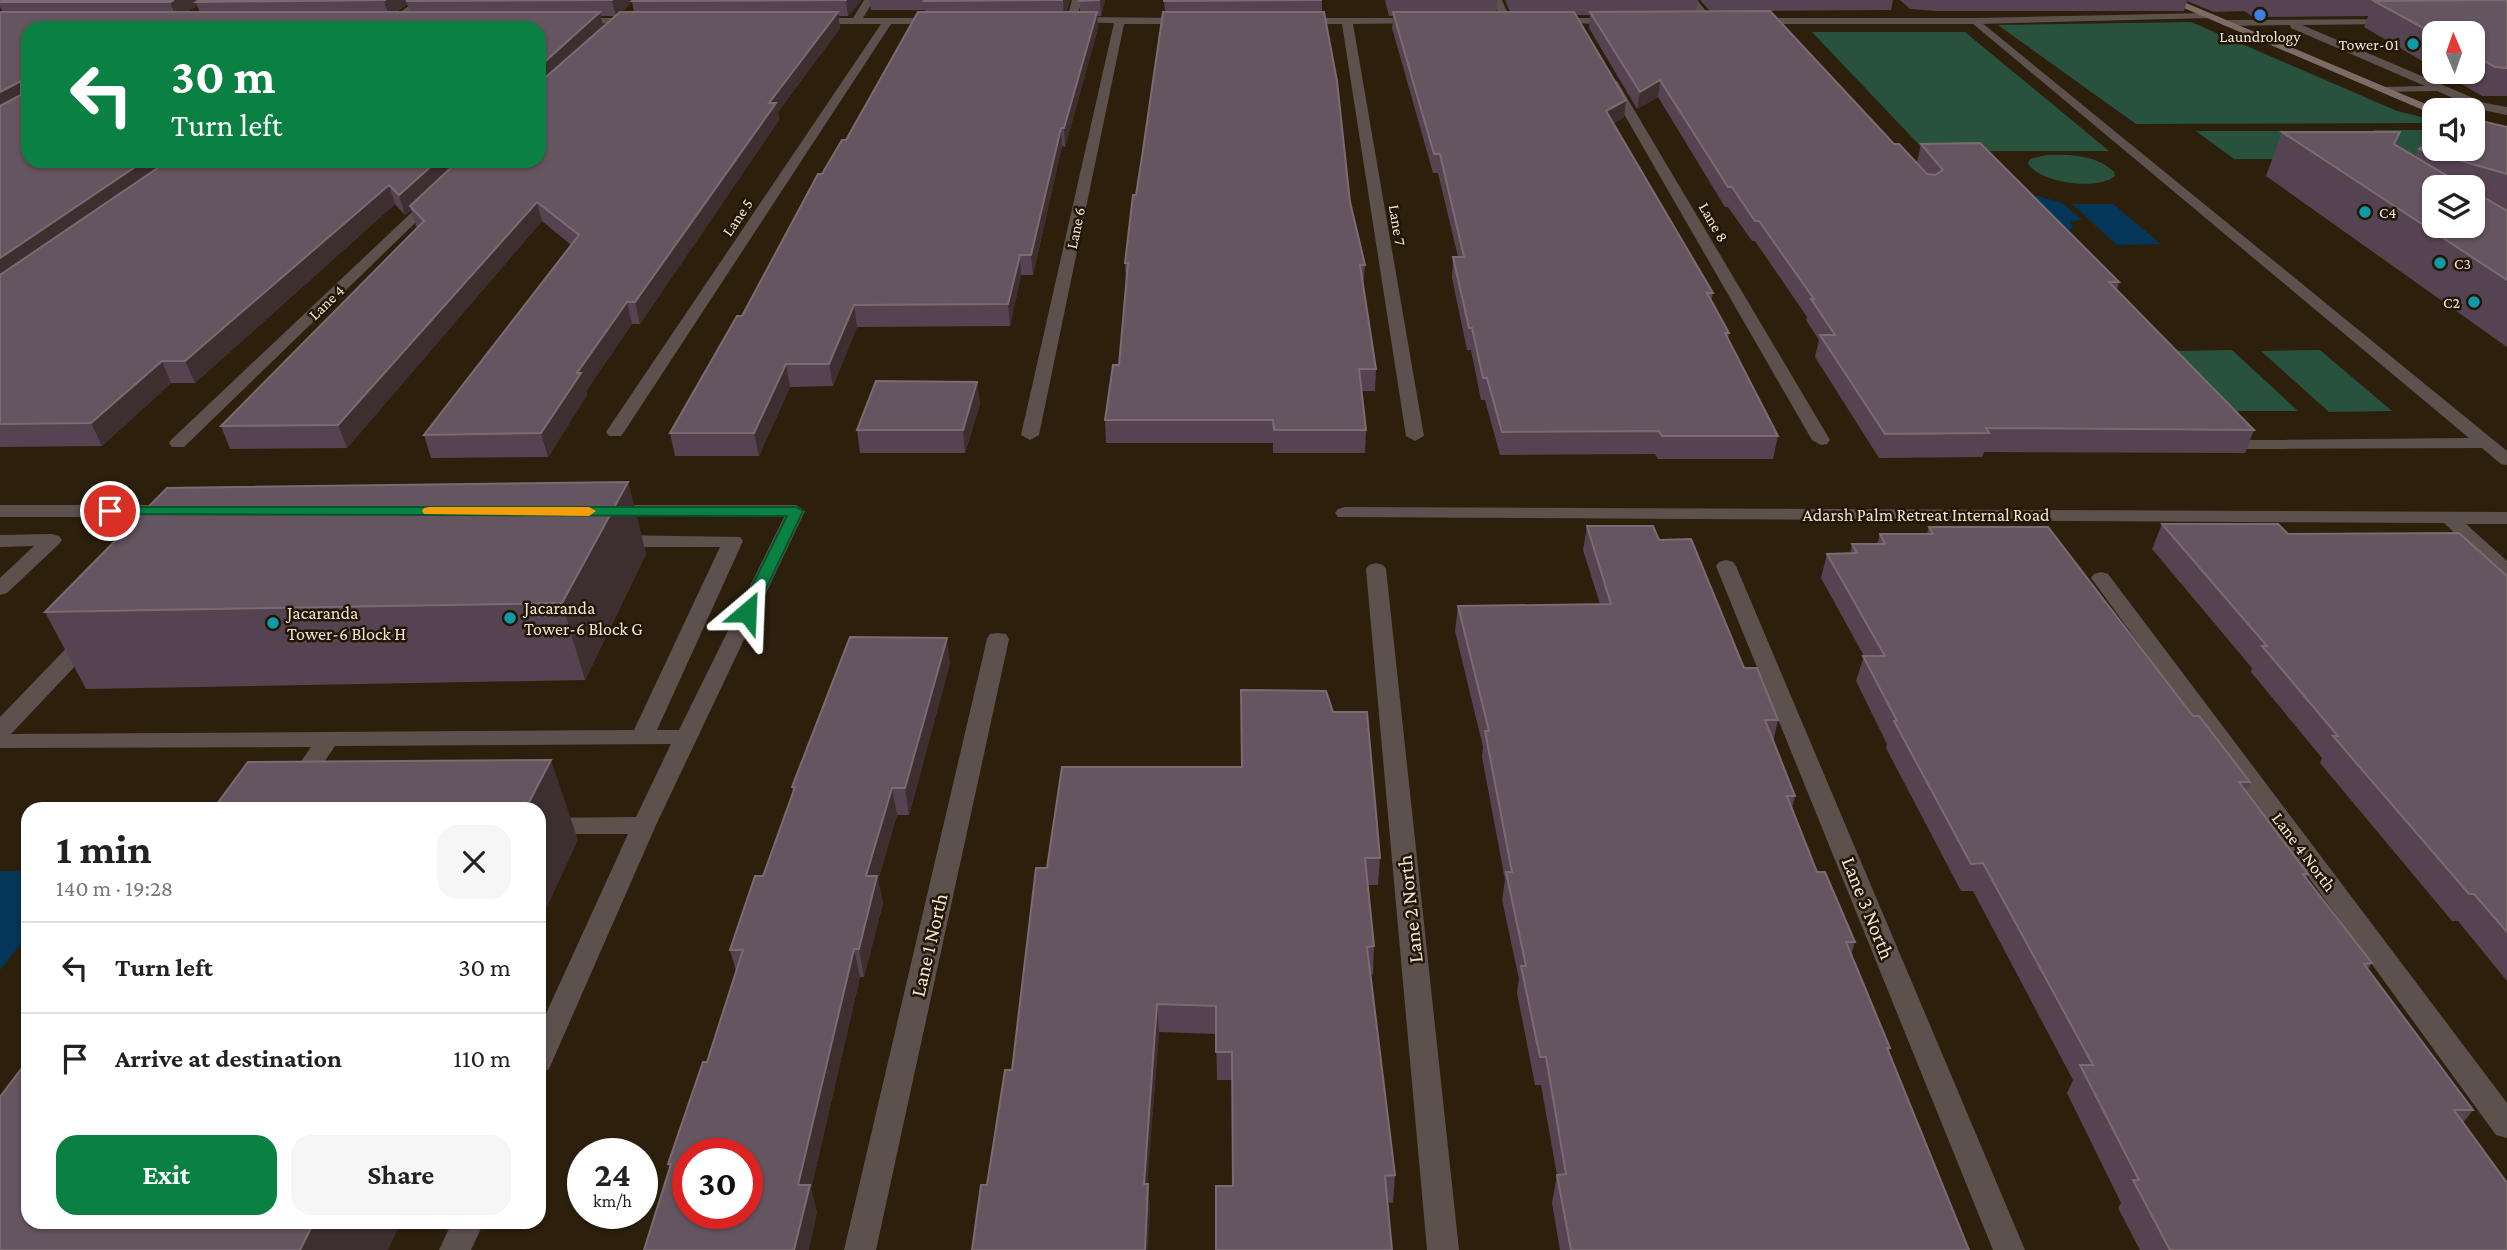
<!DOCTYPE html>
<meta charset="utf-8">
<style>
body{margin:0;font-family:"Crimson Pro",serif;background:#f6f6f6;color:#222;height:100vh;display:flex;flex-direction:column;font-size:26px;white-space:nowrap}
*{box-sizing:border-box;margin:0}
p{font-size:23px;color:#767676}
.icon{flex:none;width:38px;height:38px;fill:none;stroke:currentColor;stroke-width:2;stroke-linecap:round;stroke-linejoin:round}
.map{position:relative;flex:1;overflow:hidden}
.details{position:absolute;left:21px;top:802px;width:525px;height:427px;display:flex;flex-direction:column;background:#fff;border-radius:21px;box-shadow:0 2px 5px #0004}
.details>*{flex:none}
.top-card{position:absolute;left:21px;top:21px;width:525px;height:147px;border-radius:21px;box-shadow:0 2px 5px #0004;background:#0b8043;color:#fff;overflow:hidden}
.needle{width:46px;rotate:358deg}
.buttons{position:absolute;left:2422px;top:21px;display:grid;gap:14px}
.buttons a{display:grid;place-items:center;width:63px;height:63px;border-radius:14px;background:#fff;box-shadow:0 2px 5px #0004;font-size:35px}
.speed{position:absolute;left:567px;top:1138px;display:flex;gap:14px;font-size:35px;font-weight:700;text-align:center}
.speed>*{display:grid;place-content:center;width:91px;height:91px;border-radius:50%;background:#fff;box-shadow:0 2px 5px #0004;line-height:1}
.speed small{font-size:18px;font-weight:400}
.speed .limit{border:10px solid #d22;background:#fff;color:#111}
.pin{position:absolute;display:grid;place-items:center;width:60px;height:60px;color:#fff;margin:-30px;border:4px solid #fff;border-radius:50%;box-shadow:0 2px 7px #0007}
.me{position:absolute;width:77px;margin:-38px;rotate:26deg;stroke-linejoin:round;filter:drop-shadow(0 0 5px #0008)}
.turn{display:flex;align-items:center;gap:24px;height:147px;padding:0 35px;font-size:32px}
.turn .icon{width:91px;height:91px;stroke-width:2.5}
.turn b{display:block;font-size:49px;line-height:60px}
.round{display:grid;place-items:center;flex:none;width:74px;height:74px;border-radius:21px;background:#f6f6f6}
.headline{display:flex;align-items:center;justify-content:space-between;height:119px;padding:0 35px}
h1{font-size:42px;font-weight:700;line-height:52px}
.action{display:flex;gap:14px;margin-top:auto;padding:14px 35px}
.action a{flex:1;height:80px;border-radius:21px;background:#0b8043;color:#fff;font-size:28px;font-weight:700;line-height:80px;text-align:center}
.action a+a{background:#f6f6f6;color:#222}
ul{padding:0;list-style:none}
li{display:flex;align-items:center;gap:21px;height:91px;padding:0 35px;border-top:2px solid #e0e0e0}
li div{flex:1}
li b{display:block;font-size:26px}
li em{font-style:normal}
.map>svg:first-child{display:block}
.green{fill:#28523d}
.water{fill:#043659}
.lines{fill:none;stroke-linecap:round;stroke-linejoin:round}
.lane{fill:#5d514e;fill-rule:evenodd}
.street{fill:#5d514e;fill-rule:evenodd}
.secondary{fill:#7e6b66;fill-rule:evenodd}
.wall{fill:#554351;fill-rule:evenodd}
.shaded-wall{fill:#3d2e30}
.building{fill:#655560;stroke:#7a6b73;stroke-width:2;fill-rule:evenodd}
.route{fill:#0b8043;stroke:#07532c;stroke-width:2}
.slow{fill:#f59e0b}
.shop-dot{fill:#3f7fe0;stroke:#221604;stroke-width:2.5}
.culture-dot{fill:#0f9aa8;stroke:#221604;stroke-width:2.5}
.labels{text-anchor:middle;stroke-width:5;stroke-linejoin:round;paint-order:stroke}
.far-poi-label{font-size:16px;fill:#eee5d9;stroke:#221604;text-anchor:end}
.far-street-label{font-size:16px;fill:#eee5d9;stroke:#221604}
.street-label{font-size:18px;fill:#eee5d9;stroke:#221604}
.poi-label{font-size:18px;fill:#eee5d9;stroke:#221604;text-anchor:start}
.near-street-label{font-size:21px;fill:#eee5d9;stroke:#221604}
</style>
<div class="map">
<svg width="2507" height="1250" viewBox="0 0 2507 1250">
<rect width="100%" height="100%" fill="#2c200d"/>
<g class="green">
<polygon points="2191,22 2397,111 2434,120 2434,123 2136,124 1998,25"/>
<polygon points="1812,32 1965,32 2109,151 1925,151"/>
<polygon points="2373,130 2434,130 2434,149 2483,156 2412,155"/>
<polygon points="2196,131 2351,131 2395,159 2234,159"/>
<path d="M2047,155C2069,154 2097,155 2114,172L2115,176C2098,191 2038,183 2028,163L2030,159Z"/>
<polygon points="2232,350 2298,411 2234,411 2173,351"/>
<polygon points="2320,350 2392,411 2329,412 2261,351"/>
</g>
<g class="water">
<polygon points="2023,192 2062,203 2082,220 2070,221 2073,228 2067,231"/>
<polygon points="2072,204 2113,204 2161,244 2117,245"/>
<polygon points="0,871 28,871 28,935 0,970"/>
</g>
<g class="lines">
<polygon class="lane" points="1976,18 2507,451 2507,465 2501,464 2482,448 2243,449 2240,445 2249,440 2469,438 1972,23 1971,21"/>
<g class="street">
<polygon points="417,0 429,0 390,28 378,28"/>
<polygon points="864,0 874,0 863,18 939,18 944,21 939,24 891,24 624,432 621,436 609,436 606,432 881,24 811,24 806,21 811,18 853,18"/>
<polygon points="1072,0 1082,0 1077,17 1188,18 1193,21 1188,24 1124,24 1039,435 1030,440 1021,435 1114,23 1066,22"/>
<polygon points="1492,0 1502,0 1511,21 1510,23 1502,23"/>
<polygon points="1687,0 1697,0 1714,21 1713,23 1705,23"/>
<polygon points="2206,13 2210,14 2210,18 1976,24 1752,24 1747,21 1752,18 1976,18"/>
<polygon points="573,18 638,18 643,21 638,24 569,23 569,19"/>
<polygon points="1419,18 1424,21 1423,23 1353,24 1424,436 1415,441 1406,436 1342,24 1297,24 1292,21 1297,18"/>
<polygon points="1553,18 1618,18 1623,21 1618,24 1549,23 1548,21"/>
<polygon points="2397,19 2398,21 2393,24 2302,25 2485,103 2507,107 2507,115 2478,109 2437,91 2380,92 2380,88 2384,87 2425,86 2291,28 2290,25 2225,26 2220,23 2225,20"/>
<polygon points="1607,79 1617,81 1830,440 1827,444 1821,445 1812,440 1605,81"/>
<polygon points="466,161 479,161 184,447 172,447 169,443 172,439"/>
<polygon points="0,505 172,505 181,511 172,517 0,517"/>
<polygon points="607,505 796,505 805,511 656,825 549,1069 539,1073 539,1029 628,834 539,834 539,818 636,817 671,744 335,746 293,808 269,808 311,747 0,748 0,717 80,634 96,634 99,639 96,644 11,734 634,730 720,547 614,547 604,541 614,535 740,537 743,541 657,730 679,730 784,517 600,515 598,511 600,507"/>
<polygon points="1345,507 2507,512 2507,524 2466,524 2507,561 2507,578 2500,576 2444,523 1338,517 1335,513 1338,509"/>
<polygon points="52,534 59,536 62,540 59,544 7,593 0,595 0,578 34,546 0,547 0,535"/>
<polygon points="1726,560 1733,562 1736,566 2025,1250 1993,1250 1716,566 1719,562"/>
<polygon points="1376,563 1383,565 1386,569 1459,1250 1427,1250 1366,569 1369,565"/>
<polygon points="2101,572 2108,574 2507,1103 2507,1138 2496,1135 2094,582 2091,578 2094,574"/>
<polygon points="998,633 1006,634 1009,639 876,1250 844,1250 987,639 990,634"/>
<polygon points="452,1222 484,1222 471,1250 439,1250"/>
</g>
<polygon class="secondary" points="2165,0 2179,0 2440,110 2430,113"/>
</g>
<g class="wall">
<path d="M0,0H862L848,16H838L840,28L778,112L779,120L640,324H632L586,391L587,395L548,457L431,458L424,435L571,245L542,221L347,448L230,449L221,426L418,228L416,226L411,210L405,215L395,204L195,383H171L102,446L0,447V12H3L0,7ZM632,2L634,12H621ZM407,4L410,12H396ZM197,6L200,12H186ZM601,16H614L603,26ZM539,28V161H28Z"/>
<polygon points="869,0 1070,0 1066,12 1080,12 1080,0 1105,0 1101,16 1097,16 1098,28 1065,147 1062,146 1033,275 1021,275 1010,326 857,327 833,386 790,387 759,456 675,456 670,433 742,316 822,174 846,140 925,12 925,10 871,10"/>
<polygon points="1164,0 1322,0 1322,12 1350,202 1365,265 1363,286 1376,369 1375,391 1361,391 1366,430 1365,453 1273,453 1273,443 1106,443 1105,420 1119,365 1126,284 1125,263 1165,12"/>
<polygon points="1385,0 1497,0 1496,12 1510,12 1505,0 1698,0 1696,11 1710,11 1700,0 1893,0 1891,10 1757,11 1894,144 1917,162 1921,144 2119,282 2117,290 2254,430 2245,453 1984,452 1982,457 1879,458 1815,357 1819,340 1806,320 1807,317 1755,241 1752,241 1728,207 1725,207 1658,97 1637,109 1589,28 1590,15 1576,15 1626,100 1624,117 1613,124 1713,293 1711,301 1729,333 1728,339 1778,436 1773,459 1658,459 1655,454 1500,455 1485,400 1481,400 1471,350 1467,350 1452,278 1453,257 1458,257 1438,173 1433,173 1392,28 1393,16 1389,16"/>
<polygon points="1900,0 2507,0 2507,96 2482,96 2441,72 2473,72 2473,33 2434,33 2434,68 2364,27 2368,16 2253,17 2244,11 2214,12 2187,1 2184,11 1936,11 1910,9"/>
<path d="M2507,127V347L2266,176L2282,132L2395,145L2415,157L2419,149ZM2434,187H2473V226Z"/>
<polygon points="977,382 980,404 965,453 860,453 857,430"/>
<polygon points="628,482 646,554 585,680 86,689 45,612"/>
<polygon points="2162,524 2288,534 2507,576 2507,981 2458,921 2452,921 2320,763 2322,758 2251,672 2252,668 2152,549"/>
<polygon points="1587,526 1659,540 1778,720 1773,742 1795,796 1792,808 1817,872 1855,942 1851,955 1890,1048 1888,1053 1969,1250 1560,1250 1552,1203 1557,1175 1541,1085 1535,1085 1517,993 1519,979 1502,900 1505,880 1482,757 1483,747 1455,631 1458,606 1600,604 1583,550"/>
<polygon points="1929,527 2193,716 2250,782 2246,792 2308,874 2306,879 2372,963 2368,969 2473,1110 2463,1123 2507,1250 2140,1250 2118,1208 2121,1203 2067,1093 2073,1080 1973,891 1961,891 1886,748 1887,744 1856,681 1864,656 1821,578 1827,554 1850,554 1852,544 1877,544 1880,534 1927,534"/>
<polygon points="950,663 909,815 897,815 878,880 883,903 864,977 860,977 811,1189 817,1213 670,1169 668,1164 707,1062 736,971 730,950 763,876 793,793 792,787"/>
<polygon points="1380,858 1378,885 1368,885 1374,946 1373,974 1371,974 1395,1175 1393,1203 1233,1186 1232,1080 1217,1080 1216,1034 1159,1032 1147,1184 1150,1212 987,1185 1012,1070 1036,868"/>
</g>
<g class="shaded-wall">
<polygon points="174,0 208,0 196,2 197,6 176,17 170,2"/>
<polygon points="386,0 413,0 406,1 407,4 389,16 384,1"/>
<polygon points="613,0 634,0 616,16 612,1"/>
<polygon points="847,0 862,0 848,16 846,1"/>
<polygon points="1063,0 1070,0 1064,16 1063,1"/>
<polygon points="1100,0 1105,0 1101,16 1100,1"/>
<polygon points="600,12 603,28 539,88 539,67"/>
<polygon points="838,12 840,28 778,112 779,120 640,324 635,302 769,103"/>
<polygon points="1097,12 1098,28 1065,147 1064,128"/>
<polygon points="1660,80 1658,97 1637,109 1640,92"/>
<polygon points="21,81 28,97 0,113 0,92"/>
<polygon points="1626,100 1624,117 1604,129 1606,111"/>
<polygon points="1061,128 1062,146 1033,275 1031,255"/>
<polygon points="144,161 179,161 0,285 0,258"/>
<polygon points="437,161 462,161 410,206 411,210 405,215 399,195"/>
<polygon points="389,185 395,204 195,383 185,361"/>
<polygon points="537,202 542,221 347,448 338,425"/>
<polygon points="1020,255 1021,275 1010,326 1008,304"/>
<polygon points="627,302 632,324 586,391 587,395 548,457 541,433 577,373"/>
<polygon points="854,305 857,327 833,386 829,364"/>
<polygon points="162,361 171,383 102,446 91,423"/>
<polygon points="786,364 790,387 759,456 754,433"/>
<polygon points="977,382 980,404 965,453 963,430"/>
<polygon points="628,482 646,554 585,680 562,603"/>
<polygon points="947,638 950,663 909,815 905,788"/>
<polygon points="551,760 578,840 539,924 539,808 526,808"/>
<polygon points="892,788 897,815 878,880 883,903 864,977 859,949 866,876"/>
<polygon points="854,949 860,977 811,1189 817,1213 809,1250 794,1250 798,1185"/>
<polygon points="1157,1004 1159,1032 1145,1212 1144,1184"/>
<polygon points="1148,1184 1150,1212 1148,1250 1145,1250"/>
<polygon points="314,1222 401,1222 388,1250 300,1250"/>
</g>
<g class="building">
<polygon points="2,0 174,0 170,2 0,2"/>
<polygon points="199,0 386,0 196,2"/>
<polygon points="408,0 613,0 406,1"/>
<polygon points="633,0 847,0 632,1"/>
<polygon points="925,0 1063,0 924,1"/>
<polygon points="1080,0 1100,0 1079,1"/>
<polygon points="1164,0 1322,0 1164,1"/>
<polygon points="2507,0 2507,68 2495,67 2473,55 2473,33 2434,34 2374,1"/>
<polygon points="1770,11 1894,144 1899,144 1927,174 1935,175 1943,170 1921,144 1980,143 2119,282 2109,282 2254,430 1986,428 1989,433 1885,434 1820,335 1835,335 1811,299 1814,299 1759,221 1755,221 1732,187 1728,187 1660,80 1640,92 1590,12"/>
<polygon points="0,12 600,12 539,67 539,28 28,28 28,161 144,161 0,258 0,106 21,95 21,81 0,92"/>
<polygon points="620,12 838,12 769,103 776,103 635,302 627,302 577,373 581,373 541,433 424,435 579,235 537,202 338,425 221,426 424,221 410,206 458,161 539,161 539,83"/>
<polygon points="918,12 1097,12 1064,128 1061,128 1031,255 1020,255 1008,304 854,305 829,364 786,364 754,433 670,433 737,316 742,316 818,174 822,174 842,140 846,140"/>
<polygon points="1163,12 1324,12 1337,81 1350,202 1365,265 1360,265 1376,369 1359,369 1366,430 1274,430 1273,420 1105,420 1113,365 1119,365 1128,263 1125,263 1133,195 1136,195 1142,157"/>
<polygon points="1393,12 1574,12 1626,100 1606,111 1713,293 1707,293 1729,333 1725,333 1778,436 1662,436 1659,431 1502,432 1487,378 1483,378 1472,328 1469,328 1453,257 1464,257 1440,154 1434,154"/>
<polygon points="2473,119 2507,127 2507,174 2419,149 2434,139 2434,149 2473,149"/>
<polygon points="2282,132 2400,132 2394,144 2466,187 2434,187 2434,226 2473,226 2473,191 2507,211 2507,280"/>
<polygon points="168,161 437,161 399,195 389,185 185,361 162,361 91,423 0,424 0,275"/>
<polygon points="876,381 977,382 963,430 857,430"/>
<polygon points="628,482 562,603 45,612 167,488"/>
<polygon points="2162,524 2278,524 2288,534 2459,533 2507,576 2507,932 2474,894 2469,894 2333,736 2338,736 2262,646 2267,646"/>
<polygon points="1587,526 1653,526 1659,540 1691,539 1744,668 1757,668 1778,720 1765,720 1795,796 1787,796 1817,872 1825,872 1855,942 1846,942 1890,1048 1887,1048 1969,1250 1571,1250 1557,1175 1566,1174 1546,1057 1540,1057 1521,966 1526,966 1506,872 1512,872 1485,731 1489,731 1458,606 1611,604"/>
<polygon points="1929,527 2048,527 2193,716 2199,716 2250,782 2239,782 2308,874 2303,874 2372,963 2364,964 2473,1110 2454,1110 2507,1183 2507,1250 2170,1250 2133,1180 2139,1180 2080,1065 2093,1065 1983,863 1971,864 1894,721 1897,721 1863,656 1885,656 1827,554 1857,553 1852,544 1885,544 1880,534 1933,534"/>
<path d="M850,637L947,638L905,788H892L866,876H877L859,949H854L798,1185H810L794,1250H644L671,1164H668L703,1062H707L743,950H730L755,876H763L795,787H792ZM688,1153H747V1213H688Z"/>
<polygon points="1241,690 1326,691 1333,712 1367,712 1380,858 1365,858 1374,946 1367,947 1395,1175 1385,1176 1392,1250 1216,1250 1216,1186 1233,1186 1232,1052 1216,1052 1216,1006 1157,1004 1144,1184 1148,1184 1145,1250 972,1250 981,1185 987,1185 1005,1070 1012,1070 1036,868 1047,868 1062,767 1242,767"/>
<polygon points="551,760 526,808 214,808 248,762"/>
<polygon points="28,1060 28,1222 314,1222 300,1250 0,1250 0,1097"/>
</g>
<polygon class="route" points="110,507 796,507 803,511 755,612 747,616 739,612 787,516 105,514 103,511"/>
<polygon class="slow" points="429,507 589,507 596,511 589,516 424,514 422,511 424,508"/>
<circle class="shop-dot" cx="2260" cy="15" r="7"/>
<g class="culture-dot">
<circle cx="2413" cy="44" r="7"/>
<circle cx="2365" cy="212" r="7"/>
<circle cx="2440" cy="263" r="7"/>
<circle cx="2474" cy="302" r="7"/>
<circle cx="510" cy="618" r="7"/>
<circle cx="273" cy="623" r="7"/>
</g>
<g class="labels">
<g class="far-poi-label">
<text x="2260" y="42" text-anchor="middle">Laundrology</text>
<text x="2399" y="50">Tower-01</text>
<text x="2379" y="218" text-anchor="start">C4</text>
<text x="2454" y="269" text-anchor="start">C3</text>
<text x="2460" y="308">C2</text>
</g>
<g class="far-street-label">
<text transform="translate(737 217) rotate(-56)" y="6">Lane 5</text>
<text transform="translate(1714 222) rotate(60)" y="6">Lane 8</text>
<text transform="translate(1398 225) rotate(81)" y="6">Lane 7</text>
<text transform="translate(1075 228) rotate(-78)" y="6">Lane 6</text>
<text transform="translate(326 302) rotate(-44)" y="6">Lane 4</text>
</g>
<g class="street-label">
<text x="1926" y="521">Adarsh Palm Retreat Internal Road</text>
<text transform="translate(2304 852) rotate(53)" y="6">Lane 4 North</text>
</g>
<g class="poi-label">
<text x="524" y="614">Jacaranda<tspan x="524" dy="21">Tower-6 Block G</tspan></text>
<text x="287" y="619">Jacaranda<tspan x="287" dy="21">Tower-6 Block H</tspan></text>
</g>
<g class="near-street-label">
<text transform="translate(1868 908) rotate(68)" y="7">Lane 3 North</text>
<text transform="translate(1410 909) rotate(-96)" y="7">Lane 2 North</text>
<text transform="translate(929 945) rotate(-77)" y="7">Lane 1 North</text>
</g>
</g>
</svg>
<div class="buttons">
<a><svg class="needle" viewBox="-14 -14 28 28"><path d="M0-13l5 13h-10z" fill="#e53935"/><path d="M0 13l5-13h-10z" fill="#767676"/></svg></a>
<a><svg class="icon" aria-label="sound" viewBox="0 0 24 24"><path d="M4 9h4l5-4v14l-5-4H4zM17 9q2 3 0 6"/></svg></a>
<a><svg class="icon" aria-label="layers" viewBox="0 0 24 24"><path d="M12 4l9 5-9 5-9-5zM3 14l9 5 9-5"/></svg></a>
</div>
<div class="speed"><div>24<small>km/h</small></div><div class="limit">30</div></div>
<div class="pin" style="left:110px;top:511px;background:#d93025"><svg class="icon" aria-label="arrive" viewBox="0 0 24 24"><path d="M6 21V4h12l-3 4 3 4H6"/></svg></div>
<svg class="me" style="left:747px;top:612px" viewBox="-20 -20 40 40"><path d="M0-17L14 15 0 8-14 15z" fill="#0b8043" stroke="#fff" stroke-width="4"/></svg>
<div class="top-card">
<div class="turn"><svg class="icon" aria-label="left" viewBox="0 0 24 24"><path d="M17 20v-9H6M10 6l-5 5 5 5"/></svg><div><b>30 m</b>Turn left</div></div>
</div>
<section class="details">
<div class="headline"><div><h1>1 min</h1><p>140 m · 19:28</p></div><a class="round"><svg class="icon" aria-label="close" viewBox="0 0 24 24"><path d="M6 6l12 12M18 6L6 18"/></svg></a></div>
<ul>
<li><svg class="icon" aria-label="left" viewBox="0 0 24 24"><path d="M17 20v-9H6M10 6l-5 5 5 5"/></svg><div><b>Turn left</b></div><em>30 m</em></li>
<li><svg class="icon" aria-label="arrive" viewBox="0 0 24 24"><path d="M6 21V4h12l-3 4 3 4H6"/></svg><div><b>Arrive at destination</b></div><em>110 m</em></li>
</ul>
<div class="action"><a>Exit</a><a>Share</a></div>
</section>
</div>
